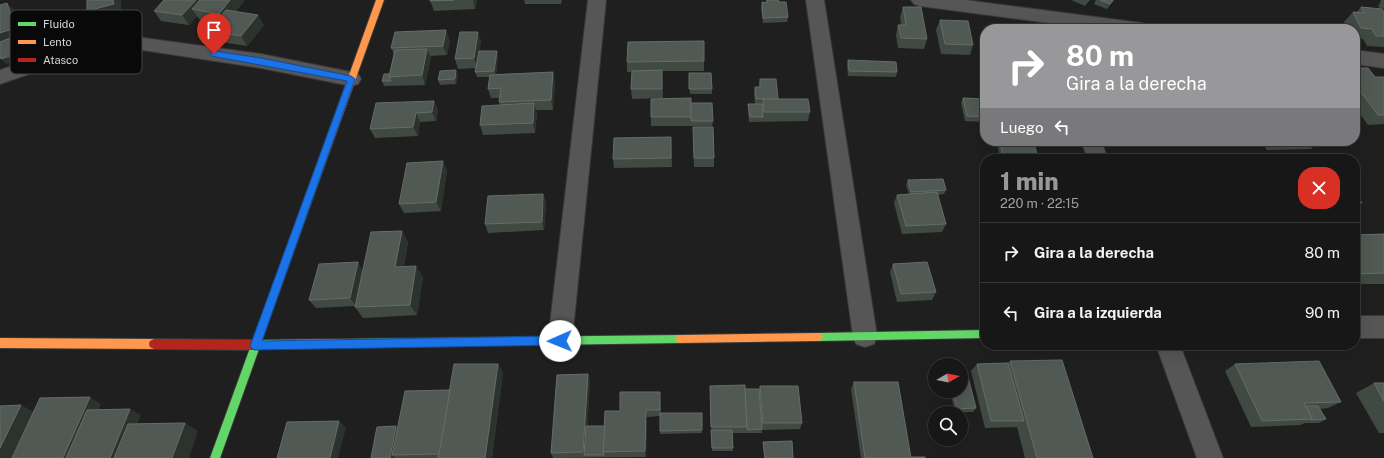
<!DOCTYPE html>
<html lang="es">
<meta charset="utf-8">
<style>
body{margin:0;font-family:"Public Sans",sans-serif;background:#242425;color:#f1f3f6;height:100vh;display:flex;flex-direction:column;font-size:15px;white-space:nowrap}
*{box-sizing:border-box;margin:0}
p{font-size:13px;color:#9e9fa2}
.icon{flex:none;width:22px;height:22px;fill:none;stroke:currentColor;stroke-width:2;stroke-linecap:round;stroke-linejoin:round}
.map{position:relative;flex:1;overflow:hidden}
.drawer{position:absolute;left:980px;top:154px;width:380px;height:196px;display:flex;flex-direction:column;background:#171718;border-radius:16px;box-shadow:0 4px 16px #0002,0 0 0 1px #363637}
.drawer>*{flex:none}
.top-card{position:absolute;left:980px;top:24px;width:380px;height:122px;border-radius:16px;box-shadow:0 4px 16px #0002,0 0 0 1px #363637;background:#989799;color:#fff;overflow:hidden}
.needle{width:26px;rotate:81deg}
.fabs{position:absolute;left:928px;top:358px;display:grid;gap:8px}
.fabs a{display:grid;place-items:center;width:40px;height:40px;border-radius:50%;background:#171718;box-shadow:0 4px 16px #0002,0 0 0 1px #363637;font-size:20px}
.pin{position:absolute;display:grid;place-items:center;width:34px;height:34px;color:#fff;margin:-41px -17px;border-radius:50% 50% 50% 0;rotate:-45deg;box-shadow:0 0 4px #0007}
.pin .icon{rotate:45deg}
.me{position:absolute;width:44px;margin:-22px;rotate:269deg;stroke-linejoin:round;filter:drop-shadow(0 0 3px #0008)}
.turn{display:flex;align-items:center;gap:14px;height:84px;padding:0 20px;font-size:18px}
.turn .icon{width:52px;height:52px;stroke-width:2.5}
.turn b{display:block;font-size:28px;line-height:34px}
.then{display:flex;align-items:center;height:38px;padding:0 20px;background:#0003;gap:8px;font-size:15px}
.round{display:grid;place-items:center;flex:none;width:42px;height:42px;border-radius:16px;background:#242425}
.head{display:flex;align-items:center;justify-content:space-between;height:68px;padding:0 20px}
h1{font-size:24px;font-weight:800;line-height:30px;color:#989799}
ul{padding:0;list-style:none}
li{display:flex;align-items:center;gap:12px;height:60px;padding:0 20px;border-top:1px solid #363637}
li div{flex:1}
li b{display:block;font-size:15px}
li em{font-style:normal}
.map>svg:first-child{display:block}
.lines{fill:none;stroke-linecap:round;stroke-linejoin:round}
.street-casing{stroke:#3b3a3b;stroke-width:2}
.fast-casing{stroke:#3b3a3b;stroke-width:2}
.slow-casing{stroke:#3b3a3b;stroke-width:2}
.jam-casing{stroke:#3b3a3b;stroke-width:2}
.street{fill:#565657;fill-rule:evenodd}
.fast{fill:#63d668;fill-rule:evenodd}
.slow{fill:#ff974d;fill-rule:evenodd}
.jam{fill:#b3261e;fill-rule:evenodd}
.wall{fill:#404a42}
.shaded-wall{fill:#2c322e}
.building{fill:#505953;stroke:#666d68}
.route{fill:#1a73e8;stroke:#114b97}
.key{fill:#09090a;stroke:#474748;stroke-width:1}
.key-label{font-size:11px;fill:#d9d8da}
</style>
<div class="map">
<svg width="1384" height="458" viewBox="0 0 1384 458">
<rect width="100%" height="100%" fill="#1f1f20"/>
<g class="lines">
<defs>
<g id="street">
<polygon points="588,0 606,0 572,341 569,349 560,352 551,349 548,341"/>
<polygon points="806,0 824,0 877,336 874,344 865,347 856,344 853,336"/>
<polygon points="911,0 965,0 1142,23 1148,25 1151,29 1095,29 920,6 914,4"/>
<polygon points="129,36 261,54 351,72 358,74 361,79 358,84 351,86 261,68 129,48 93,52 0,84 0,70 91,40"/>
<polygon points="1355,50 1384,54 1384,68 1355,64"/>
<polygon points="1081,141 1101,141 1108,159 1088,159"/>
<rect x="1355" y="316" width="29" height="22"/>
<polygon points="1156,345 1180,345 1223,458 1197,458"/>
</g>
<g id="fast">
<polygon points="325,150 329,153 262,340 680,335 683,336 685,339 683,342 680,343 259,349 220,458 210,458 321,153"/>
<polygon points="985,330 985,338 818,341 815,340 813,337 815,334 818,333"/>
</g>
<g id="slow">
<polygon points="376,0 384,0 329,153 325,156 322,155 321,153"/>
<polygon points="818,333 821,334 823,337 821,340 818,341 680,343 677,342 675,339 677,336 680,335"/>
<polygon points="0,338 154,339 158,341 159,344 158,347 154,349 0,348"/>
</g>
<polygon id="jam" points="154,339 256,340 260,342 261,345 260,348 256,350 154,349 150,347 149,344 150,341"/>
</defs>
<use href="#street" class="street-casing"/>
<use href="#fast" class="fast-casing"/>
<use href="#slow" class="slow-casing"/>
<use href="#jam" class="jam-casing"/>
<use href="#street" class="street"/>
<use href="#fast" class="fast"/>
<use href="#slow" class="slow"/>
<use href="#jam" class="jam"/>
</g>
<g class="wall">
<polygon points="164,0 245,0 235,12 264,25 247,46 215,41 208,31 216,22 199,19 197,16 189,25 161,21 154,11"/>
<polygon points="430,0 477,0 475,9 434,11"/>
<polygon points="524,0 562,0 561,4 525,4"/>
<polygon points="766,0 779,2 788,17 787,22 763,23 761,8 762,2 766,3"/>
<polygon points="1071,0 1090,0 1085,6"/>
<polygon points="1096,0 1114,0 1107,9 1094,4"/>
<polygon points="1381,0 1384,0 1384,47 1367,46 1363,39 1355,38 1355,29 1348,29 1344,22 1353,12 1356,13 1361,7 1383,11 1384,9 1378,7"/>
<polygon points="903,7 927,39 924,49 898,48 896,35 898,25 901,25 900,17"/>
<polygon points="940,20 973,45 970,55 941,54 936,30"/>
<polygon points="985,27 1022,29 985,29 985,40 983,32"/>
<polygon points="450,40 447,55 430,56 431,58 425,85 384,86 382,81 389,74 394,54 391,48"/>
<polygon points="481,41 479,51 498,56 496,74 553,72 555,82 553,110 536,110 537,113 535,133 483,135 480,125 500,105 499,102 500,98 491,98 488,89 489,77 477,77 475,72 476,68 458,69 455,59"/>
<polygon points="848,60 897,72 896,77 848,76 847,65"/>
<polygon points="704,61 704,71 662,71 663,98 632,99 631,89 632,72 627,72 627,62"/>
<polygon points="1355,68 1375,77 1384,77 1384,124 1368,125 1355,107"/>
<polygon points="689,73 712,89 712,94 690,94"/>
<polygon points="458,75 456,84 440,85 438,80"/>
<polygon points="760,79 778,99 810,112 808,121 749,122 748,109 748,104 755,104 754,92 755,87 759,87"/>
<polygon points="963,98 985,99 985,122 965,121 961,103"/>
<polygon points="434,101 438,110 436,121 420,122 418,136 375,138 370,129"/>
<polygon points="691,103 713,121 712,126 651,126 651,117"/>
<polygon points="693,127 714,158 714,167 694,167"/>
<polygon points="671,137 672,167 614,168 613,159"/>
<polygon points="1002,141 1028,141 1029,144 1038,157 1062,159 1000,159 998,148 1000,143 1003,143"/>
<polygon points="1139,141 1211,141 1210,142 1140,144"/>
<polygon points="1261,141 1319,141 1311,149 1267,150"/>
<polygon points="447,170 441,211 404,213 399,204"/>
<polygon points="908,180 946,190 944,194 937,195 946,224 942,232 902,234 894,203 897,195 909,194 906,185"/>
<polygon points="1355,193 1362,203 1355,209"/>
<polygon points="543,194 546,203 544,230 488,233 485,224"/>
<polygon points="402,231 408,242 404,266 423,277 417,315 363,318 355,307 355,306 316,308 309,300 363,270"/>
<polygon points="1384,234 1384,284 1355,284 1355,235"/>
<polygon points="893,264 936,292 932,300 897,302 890,272"/>
<polygon points="1010,361 1093,458 1025,458 1017,427 985,428 971,371 977,364 1008,363"/>
<polygon points="498,364 503,373 492,458 395,458 394,457 371,458 397,427 450,390"/>
<polygon points="1235,364 1341,402 1328,408 1320,409 1326,419 1319,423 1305,423 1300,425 1251,427 1225,371"/>
<polygon points="588,374 590,381 587,426 605,426 620,411 660,398 661,413 702,413 702,433 660,434 660,416 647,417 646,457 553,458 551,453"/>
<polygon points="854,382 911,457 925,458 861,458 851,389"/>
<polygon points="1374,383 1384,383 1384,433 1379,433 1356,393"/>
<polygon points="710,386 745,389 759,389 760,386 802,423 800,429 762,430 762,433 732,433 733,448 733,451 712,451 710,393"/>
<polygon points="950,391 961,391 976,408 973,412 955,412"/>
<polygon points="763,442 793,458 764,458 763,445"/>
</g>
<g class="shaded-wall">
<polygon points="113,0 121,0 121,14 96,21 87,11"/>
<polygon points="196,0 211,0 192,9 197,16 189,25 182,15"/>
<polygon points="230,0 245,0 225,23 219,14"/>
<polygon points="473,0 477,0 475,9"/>
<polygon points="7,3 16,12 24,38 16,41 18,42 23,58 6,64 1,59 0,47 0,33"/>
<polygon points="258,15 264,25 247,46 241,36"/>
<polygon points="446,30 450,40 447,55 443,46"/>
<polygon points="478,32 481,41 477,68 474,58"/>
<polygon points="427,49 431,58 425,85 422,75"/>
<polygon points="497,51 498,56 496,76 494,71"/>
<polygon points="456,70 458,75 456,84 455,79"/>
<polygon points="553,72 555,82 553,110 551,100"/>
<polygon points="434,101 438,110 436,121 432,112"/>
<polygon points="534,103 537,113 535,133 533,123"/>
<polygon points="416,113 420,122 418,136 413,127"/>
<polygon points="443,161 447,170 441,211 436,202"/>
<polygon points="543,194 546,203 544,230 542,222"/>
<polygon points="402,231 408,242 402,278 395,267"/>
<polygon points="358,262 363,271 356,306 350,298"/>
<polygon points="416,266 423,277 417,315 410,305"/>
<polygon points="498,364 503,373 492,458 485,458"/>
<polygon points="588,374 590,381 586,455 584,455 583,452"/>
<polygon points="90,397 101,404 78,458 63,458"/>
<polygon points="21,405 34,412 12,458 0,458 0,448"/>
<polygon points="130,409 141,415 124,458 110,458"/>
<polygon points="646,410 647,417 646,457 645,451"/>
<polygon points="339,421 346,428 338,458 330,458"/>
<polygon points="185,423 198,431 189,458 172,458"/>
<polygon points="396,426 399,429 392,455 394,457 394,458 390,458"/>
</g>
<g class="building">
<polygon points="87,0 113,0 114,4 87,11"/>
<polygon points="164,0 196,0 182,15 154,11"/>
<polygon points="200,0 230,0 219,14 192,9"/>
<polygon points="430,0 454,0 430,1"/>
<polygon points="767,0 778,0 779,2 786,2 788,17 763,18 762,2 767,3"/>
<polygon points="1100,0 1113,0 1110,4"/>
<polygon points="7,3 15,28 0,33 0,5"/>
<polygon points="903,7 921,7 927,39 901,38 898,25 906,25"/>
<polygon points="1361,7 1382,9 1384,13 1384,36 1376,36 1372,29 1361,28 1353,12 1364,13"/>
<polygon points="226,10 258,15 241,36 208,31"/>
<polygon points="940,20 968,21 973,45 945,44"/>
<polygon points="985,27 1022,28 1022,29 986,29"/>
<polygon points="446,30 443,46 391,48 395,32"/>
<polygon points="460,32 478,32 474,58 455,59"/>
<polygon points="13,37 18,53 1,59 0,55 0,42"/>
<polygon points="704,41 704,61 627,62 628,42"/>
<polygon points="427,49 422,75 389,77 395,50"/>
<polygon points="479,51 497,51 494,71 475,72"/>
<polygon points="848,60 896,62 897,72 849,71"/>
<polygon points="1355,68 1368,68 1375,77 1384,77 1384,115 1378,115 1355,84"/>
<polygon points="456,70 455,79 438,80 440,71"/>
<polygon points="662,70 662,89 631,89 632,71"/>
<polygon points="553,72 551,100 499,102 501,88 488,89 490,75"/>
<polygon points="689,73 711,73 712,89 689,89"/>
<polygon points="384,74 389,74 389,77 391,81 382,81"/>
<polygon points="760,79 776,79 778,99 756,99 755,87 760,87"/>
<polygon points="691,98 691,117 651,117 651,99"/>
<polygon points="963,98 985,99 985,117 967,116"/>
<polygon points="763,99 808,99 810,112 764,112"/>
<polygon points="434,101 432,112 416,113 413,127 370,129 376,103"/>
<polygon points="534,103 533,123 480,125 482,106"/>
<polygon points="691,103 712,103 713,121 691,121"/>
<polygon points="748,104 762,104 763,117 750,117"/>
<polygon points="693,127 713,127 714,158 694,158"/>
<polygon points="671,137 671,158 613,159 614,138"/>
<polygon points="1006,141 1028,141 1029,144 1034,144 1038,157 1011,156 1009,159 1004,159 1000,143 1006,143"/>
<polygon points="1011,156 1061,157 1062,159 1012,159"/>
<polygon points="443,161 436,202 399,204 407,163"/>
<polygon points="943,179 946,190 911,192 908,180"/>
<polygon points="937,192 946,224 906,226 897,195"/>
<polygon points="1355,193 1362,203 1355,204"/>
<polygon points="543,194 542,222 485,224 488,196"/>
<polygon points="402,231 395,267 416,266 410,305 355,307 371,232"/>
<polygon points="1384,234 1384,273 1355,274 1355,235"/>
<polygon points="358,262 350,298 309,300 319,264"/>
<polygon points="927,262 936,292 901,294 893,264"/>
<polygon points="1062,360 1093,458 1037,458 1010,361"/>
<polygon points="1319,361 1341,402 1304,403 1312,419 1262,421 1235,364"/>
<polygon points="1008,363 1024,421 991,421 977,364"/>
<polygon points="454,364 498,364 485,458 438,458"/>
<polygon points="588,374 583,452 551,453 557,375"/>
<polygon points="961,377 968,377 976,408 957,409 953,391 961,391"/>
<polygon points="854,382 898,382 911,458 865,458"/>
<polygon points="1374,383 1384,383 1384,401"/>
<polygon points="745,385 747,427 711,427 710,386"/>
<polygon points="760,386 798,386 802,423 763,423"/>
<polygon points="745,389 759,389 762,429 747,430 747,427"/>
<polygon points="450,390 439,454 392,455 405,391"/>
<polygon points="620,392 660,392 660,410 646,410 645,451 603,452 605,411 620,411"/>
<polygon points="90,397 63,458 12,458 40,398"/>
<polygon points="21,405 0,448 0,406"/>
<polygon points="1306,406 1318,406 1326,419 1311,420 1312,419"/>
<polygon points="130,409 110,458 66,458 87,410"/>
<polygon points="660,413 702,413 702,430 660,431"/>
<polygon points="339,421 330,458 277,458 287,422"/>
<polygon points="185,423 172,458 114,458 128,424"/>
<polygon points="396,426 390,458 371,458 377,427"/>
<polygon points="586,426 605,426 603,452 604,455 584,455"/>
<polygon points="711,430 732,430 733,448 712,448"/>
<polygon points="792,441 793,458 765,458 763,442"/>
<rect x="911" y="457" width="14" height="1"/>
</g>
<polygon class="route" points="214,51 261,58 351,76 355,79 262,341 560,336 564,337 565,341 564,344 560,345 255,350 252,349 250,346 347,81 211,56 210,54"/>
<rect x="10" y="10" width="132" height="64" rx="6" class="key"/>
<rect x="18" y="22" width="18" height="4" fill="#63d668"/>
<rect x="18" y="40" width="18" height="4" fill="#ff974d"/>
<rect x="18" y="58" width="18" height="4" fill="#b3261e"/>
<g class="key-label">
<text x="43" y="28">Fluido</text>
<text x="43" y="46">Lento</text>
<text x="43" y="64">Atasco</text>
</g>
</svg>
<div class="fabs">
<a><svg class="needle" viewBox="-14 -14 28 28"><path d="M0-13l5 13h-10z" fill="#e53935"/><path d="M0 13l5-13h-10z" fill="#9e9fa2"/></svg></a>
<a><svg class="icon" aria-label="search" viewBox="0 0 24 24"><circle cx="10" cy="10" r="6"/><path d="M15 15l6 6"/></svg></a>
</div>
<div class="pin" style="left:214px;top:54px;background:#d93025"><svg class="icon" aria-label="arrive" viewBox="0 0 24 24"><path d="M6 21V4h12l-3 4 3 4H6"/></svg></div>
<svg class="me" style="left:560px;top:341px" viewBox="-20 -20 40 40"><circle r="19" fill="#fff"/><path d="M0-13L10 11 0 6-10 11z" fill="#1a73e8"/></svg>
<div class="top-card">
<div class="turn"><svg class="icon" aria-label="right" viewBox="0 0 24 24"><path d="M7 20v-9h11M14 6l5 5-5 5"/></svg><div><b>80 m</b>Gira a la derecha</div></div>
<div class="then">Luego<svg class="icon" aria-label="left" viewBox="0 0 24 24"><path d="M17 20v-9H6M10 6l-5 5 5 5"/></svg></div>
</div>
<section class="drawer">
<div class="head"><div><h1>1 min</h1><p>220 m · 22:15</p></div><a class="round" style="background:#d93025;color:#fff"><svg class="icon" aria-label="close" viewBox="0 0 24 24"><path d="M6 6l12 12M18 6L6 18"/></svg></a></div>
<ul>
<li><svg class="icon" aria-label="right" viewBox="0 0 24 24"><path d="M7 20v-9h11M14 6l5 5-5 5"/></svg><div><b>Gira a la derecha</b></div><em>80 m</em></li>
<li><svg class="icon" aria-label="left" viewBox="0 0 24 24"><path d="M17 20v-9H6M10 6l-5 5 5 5"/></svg><div><b>Gira a la izquierda</b></div><em>90 m</em></li>
</ul>
</section>
</div>
